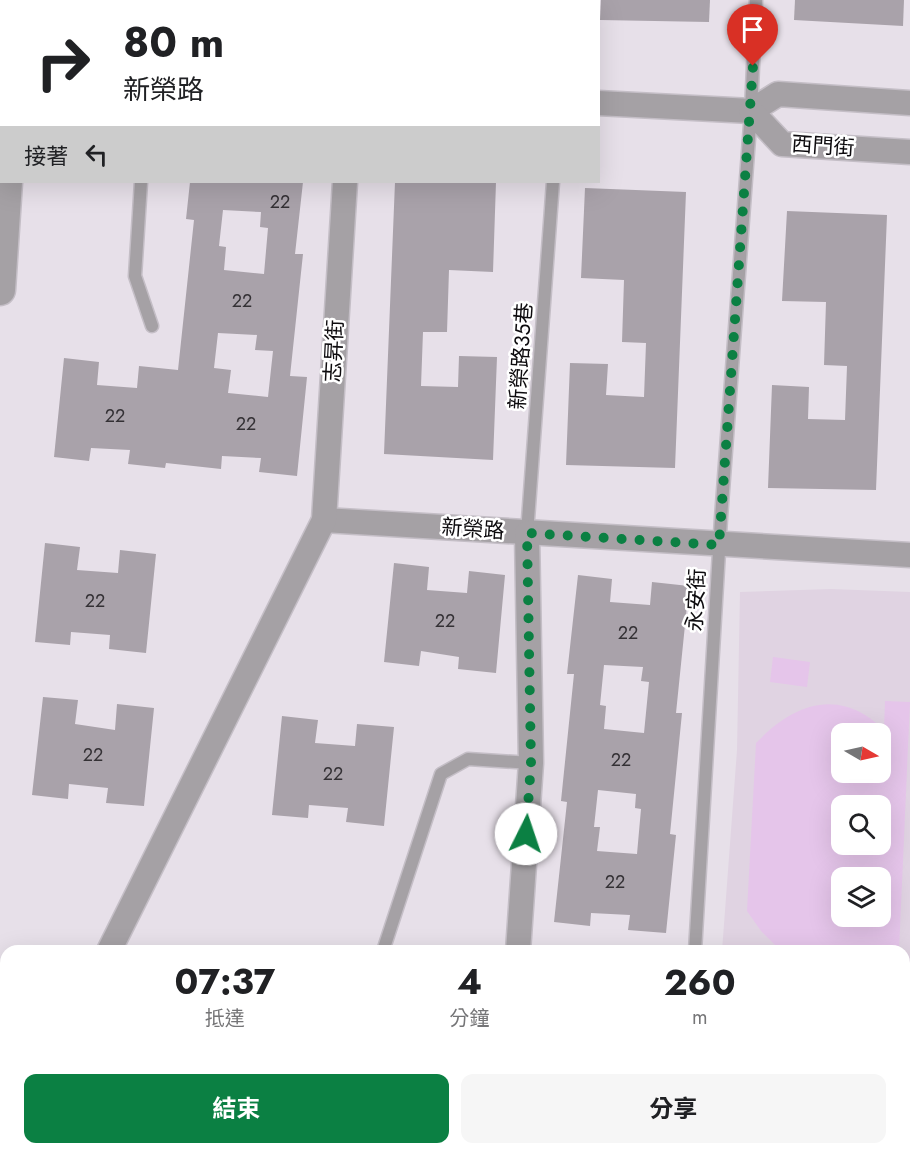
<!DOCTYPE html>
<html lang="zh-TW">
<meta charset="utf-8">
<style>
body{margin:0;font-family:Jost,"Noto Sans TC",sans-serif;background:#f6f6f6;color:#202124;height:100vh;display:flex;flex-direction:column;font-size:22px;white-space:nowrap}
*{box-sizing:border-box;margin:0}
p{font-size:20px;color:#757577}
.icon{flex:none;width:33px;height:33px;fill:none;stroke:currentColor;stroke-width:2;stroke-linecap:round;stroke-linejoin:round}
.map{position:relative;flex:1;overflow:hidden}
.drawer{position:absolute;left:0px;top:945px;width:910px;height:210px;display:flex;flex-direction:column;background:#fff;border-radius:18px 18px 0 0;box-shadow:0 6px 24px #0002}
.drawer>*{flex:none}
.top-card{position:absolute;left:0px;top:0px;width:600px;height:183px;box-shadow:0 6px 24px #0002;background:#fff;color:#202124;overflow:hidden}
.needle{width:39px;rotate:99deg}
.tools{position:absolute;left:831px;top:723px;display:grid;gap:12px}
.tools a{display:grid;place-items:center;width:60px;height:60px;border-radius:12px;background:#fff;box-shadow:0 6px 24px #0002;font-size:30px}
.pin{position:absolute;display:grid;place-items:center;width:51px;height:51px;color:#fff;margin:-62px -26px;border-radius:50% 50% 50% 0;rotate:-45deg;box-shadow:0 0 6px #0007}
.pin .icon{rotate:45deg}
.me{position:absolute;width:66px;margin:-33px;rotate:4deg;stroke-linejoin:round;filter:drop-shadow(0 0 4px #0008)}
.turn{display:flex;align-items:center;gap:21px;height:126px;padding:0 24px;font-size:27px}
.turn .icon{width:78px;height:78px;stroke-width:2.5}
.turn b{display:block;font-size:42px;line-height:51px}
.then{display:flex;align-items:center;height:57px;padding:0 24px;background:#0003;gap:12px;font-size:22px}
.eta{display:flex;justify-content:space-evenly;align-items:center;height:102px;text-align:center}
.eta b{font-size:36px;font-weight:700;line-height:42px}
.cta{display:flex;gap:12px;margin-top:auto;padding:12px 24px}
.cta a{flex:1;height:69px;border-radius:12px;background:#0b8043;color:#fff;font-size:24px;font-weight:700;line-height:69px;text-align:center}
.cta a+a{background:#f6f6f6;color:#202124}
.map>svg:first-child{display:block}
.built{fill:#e0d3e2;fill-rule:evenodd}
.green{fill:#e5c5ea;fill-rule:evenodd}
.building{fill:#a9a2aa;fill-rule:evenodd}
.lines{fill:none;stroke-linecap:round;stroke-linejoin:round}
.service-casing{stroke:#c4bec6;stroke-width:15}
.minor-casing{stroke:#c4bec6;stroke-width:27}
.tertiary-casing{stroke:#c4bec6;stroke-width:33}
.secondary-casing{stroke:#c4bec6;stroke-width:36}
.service{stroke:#a5a1a5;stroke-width:12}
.minor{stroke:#a5a1a5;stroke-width:24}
.tertiary{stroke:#a5a1a5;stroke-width:30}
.secondary{stroke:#868287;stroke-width:33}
.route{stroke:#0b8043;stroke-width:10;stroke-dasharray:0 18}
.labels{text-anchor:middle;stroke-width:5;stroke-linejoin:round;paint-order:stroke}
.number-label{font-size:18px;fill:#343135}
.street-label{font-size:21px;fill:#0d0b0e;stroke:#fff}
</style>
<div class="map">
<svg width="910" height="1155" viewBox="0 0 910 1155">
<rect width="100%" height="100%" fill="#e7e0e9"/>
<path class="built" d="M831,589L910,592V1065L904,1064V951H722L737,750L740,592ZM842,734H880V772H842ZM842,806H880V844H842ZM842,878H880V916H842Z"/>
<g class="green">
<polygon points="773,657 810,662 807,687 770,682"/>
<path d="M885,701L910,702L899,951H874L873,947L866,951H781L761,931L747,911L756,743C785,713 823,690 865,715C872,719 878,725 884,729ZM842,734H880V772H842ZM842,806H880V844H842ZM842,878H880V916H842Z"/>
</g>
<g class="building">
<polygon points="601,0 710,0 709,22 600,20"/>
<polygon points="795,0 904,0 903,26 794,20"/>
<path d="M190,182H303L295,254H303L290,376L307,377L297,476L259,472L261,458L222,456L221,469L166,463L165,468L128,464L130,450L91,448L89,461L54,457L64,358L99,362L97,385L137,388L139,366L178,370L194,220L186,219ZM223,210L261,212L260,227L268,228L264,274L224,270L226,247L219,246ZM218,333L257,335L255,350L273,351L268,397L228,393L231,370L214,368Z"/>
<polygon points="395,182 496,182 493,272 449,270 447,332 423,332 421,386 458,387 459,356 497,357 493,460 384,454"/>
<polygon points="585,188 686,192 675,468 566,465 570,363 608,364 606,395 644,397 646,343 622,342 624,280 581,278"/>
<polygon points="787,211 887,215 876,490 768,488 772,385 809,387 808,419 845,420 847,366 824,365 826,302 782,301"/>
<polygon points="45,543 80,547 77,570 118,573 120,550 156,554 146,653 109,649 110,635 71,632 70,645 35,642"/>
<polygon points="394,563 429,567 427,590 467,593 469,571 505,575 496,673 458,669 459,657 421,651 419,666 384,662"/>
<path d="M578,575L612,579L610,602L650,605L652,582L689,586L676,713H682L670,834L676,835L666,933L628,930L630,915L591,913L590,926L554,922L567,802L561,801L574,674H567ZM604,665L643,667L641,681L649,682L644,733L604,729L606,706L600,705ZM598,790L636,794L635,808L641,809L637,854L597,851L600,827H594Z"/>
<polygon points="43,697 78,700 75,724 115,730 117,704 154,708 144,806 106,803 108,788 69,784 68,799 32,795"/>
<polygon points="282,716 318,720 315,743 355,746 357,724 394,727 384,826 346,822 348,808 309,805 308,818 272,815"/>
</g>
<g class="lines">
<defs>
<g id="service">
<polyline points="565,2 565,0"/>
<polyline points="141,182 135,276 152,326"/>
<polyline points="527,533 553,182"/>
<polyline points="383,951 441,774 468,759 531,763"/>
<polyline points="695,951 721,518 751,111 756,0"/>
<polyline points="506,1149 531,1155"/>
<polyline points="78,1155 81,1149"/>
<polyline points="683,1155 684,1149"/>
</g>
<g id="minor">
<polyline points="359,2 359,0"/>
<polyline points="598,103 751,111 778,94 910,103"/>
<polyline points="751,111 782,144 910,152"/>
<polyline points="324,520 910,555"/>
<polyline points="109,951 324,520 345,182"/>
<polyline points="518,951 531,763 527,533"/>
<polyline points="503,1155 504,1149"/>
</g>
<g id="tertiary">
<polyline points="15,2 15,0"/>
<polyline points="0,290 7,182"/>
</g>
<g id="secondary">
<polyline points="0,1040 6,1043"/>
<polyline points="218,1149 230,1155"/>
</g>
</defs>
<use href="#service" class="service-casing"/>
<use href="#minor" class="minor-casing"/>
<use href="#tertiary" class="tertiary-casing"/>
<use href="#secondary" class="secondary-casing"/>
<use href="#service" class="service"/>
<use href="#minor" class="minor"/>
<use href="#tertiary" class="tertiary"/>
<use href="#secondary" class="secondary"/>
</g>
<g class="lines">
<polyline class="route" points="526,834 531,763 527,533 719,545 753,66"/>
</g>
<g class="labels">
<g class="number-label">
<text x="280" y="208">22</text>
<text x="242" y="307">22</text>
<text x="115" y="422">22</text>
<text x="246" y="430">22</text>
<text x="95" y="607">22</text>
<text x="445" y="627">22</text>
<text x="628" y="639">22</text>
<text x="93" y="761">22</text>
<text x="621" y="766">22</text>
<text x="333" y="780">22</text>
<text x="615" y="888">22</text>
</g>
<g class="street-label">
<text transform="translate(823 146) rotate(4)" y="7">西門街</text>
<text transform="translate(334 351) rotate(-87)" y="7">志昇街</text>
<text transform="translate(521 356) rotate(-86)" y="7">新榮路35巷</text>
<text transform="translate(473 529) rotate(4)" y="7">新榮路</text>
<text transform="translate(696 600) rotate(-87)" y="7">永安街</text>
</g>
</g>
</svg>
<div class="tools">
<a><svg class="needle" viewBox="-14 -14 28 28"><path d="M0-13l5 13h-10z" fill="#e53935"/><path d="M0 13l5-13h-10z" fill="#757577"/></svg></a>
<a><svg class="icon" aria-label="search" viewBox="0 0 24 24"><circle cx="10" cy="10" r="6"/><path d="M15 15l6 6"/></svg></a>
<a><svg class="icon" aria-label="layers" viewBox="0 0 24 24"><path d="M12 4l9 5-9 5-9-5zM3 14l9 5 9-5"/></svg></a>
</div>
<div class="pin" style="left:753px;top:66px;background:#d93025"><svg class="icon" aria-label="arrive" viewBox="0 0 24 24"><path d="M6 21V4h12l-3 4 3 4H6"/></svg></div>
<svg class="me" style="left:526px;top:834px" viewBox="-20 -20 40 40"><circle r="19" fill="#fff"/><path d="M0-13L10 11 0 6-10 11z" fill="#0b8043"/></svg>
<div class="top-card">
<div class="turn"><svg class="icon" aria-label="right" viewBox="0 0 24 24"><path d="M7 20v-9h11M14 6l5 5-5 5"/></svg><div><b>80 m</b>新榮路</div></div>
<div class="then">接著<svg class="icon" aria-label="left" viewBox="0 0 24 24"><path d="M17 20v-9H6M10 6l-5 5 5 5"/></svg></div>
</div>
<section class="drawer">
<div class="eta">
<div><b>07:37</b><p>抵達</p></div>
<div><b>4</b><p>分鐘</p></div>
<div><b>260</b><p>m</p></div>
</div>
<div class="cta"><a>結束</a><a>分享</a></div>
</section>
</div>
